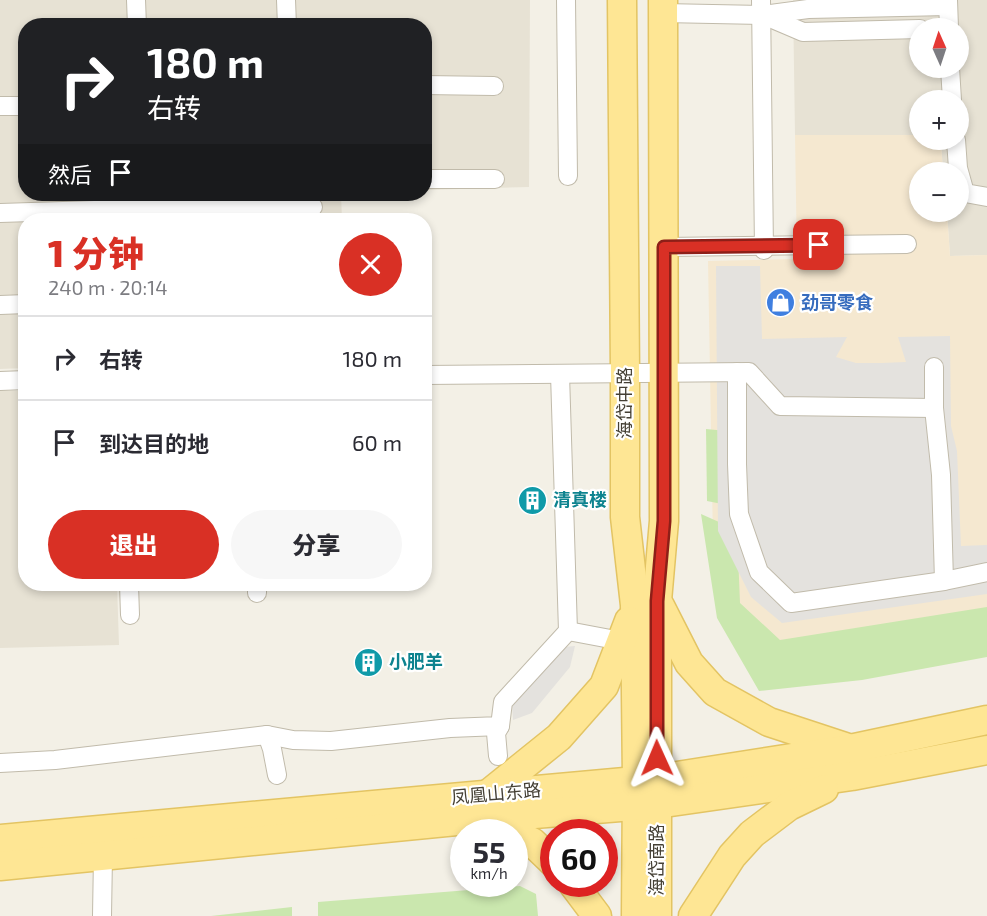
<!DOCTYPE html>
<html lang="zh">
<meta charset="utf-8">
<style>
body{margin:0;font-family:"Exo 2","Noto Sans SC",sans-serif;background:#f7f7f7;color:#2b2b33;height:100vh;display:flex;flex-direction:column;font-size:22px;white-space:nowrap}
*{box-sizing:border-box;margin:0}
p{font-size:20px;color:#7c7c81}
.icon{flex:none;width:33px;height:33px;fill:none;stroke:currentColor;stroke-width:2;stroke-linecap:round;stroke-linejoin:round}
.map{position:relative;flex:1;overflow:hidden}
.drawer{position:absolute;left:18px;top:213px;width:414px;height:378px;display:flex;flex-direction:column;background:#fff;border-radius:24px;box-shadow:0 3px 9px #0003}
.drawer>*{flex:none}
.top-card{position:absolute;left:18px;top:18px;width:414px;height:183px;border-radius:24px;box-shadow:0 3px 9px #0003;background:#202124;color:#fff;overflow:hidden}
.needle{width:39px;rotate:357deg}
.tools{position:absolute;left:909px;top:18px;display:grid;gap:12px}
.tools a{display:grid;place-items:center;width:60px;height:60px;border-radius:50%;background:#fff;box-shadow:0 3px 9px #0003;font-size:30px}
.speed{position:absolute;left:450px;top:819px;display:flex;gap:12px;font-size:30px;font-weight:700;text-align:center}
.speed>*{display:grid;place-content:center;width:78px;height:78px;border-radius:50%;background:#fff;box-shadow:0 3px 9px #0003;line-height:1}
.speed small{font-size:15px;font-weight:400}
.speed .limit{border:9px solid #d22;background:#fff;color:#111}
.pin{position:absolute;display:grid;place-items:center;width:51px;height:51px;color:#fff;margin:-26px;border-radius:12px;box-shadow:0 3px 9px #0006}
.me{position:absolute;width:66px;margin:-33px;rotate:359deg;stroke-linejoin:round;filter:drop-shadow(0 0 4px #0008)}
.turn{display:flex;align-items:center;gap:21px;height:126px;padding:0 30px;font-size:27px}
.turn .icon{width:78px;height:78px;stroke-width:2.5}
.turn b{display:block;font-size:42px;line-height:51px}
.then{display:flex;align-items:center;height:57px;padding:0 30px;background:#0003;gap:12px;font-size:22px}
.round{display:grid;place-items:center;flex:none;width:63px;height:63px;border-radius:32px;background:#f7f7f7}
.head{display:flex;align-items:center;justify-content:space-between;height:102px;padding:0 30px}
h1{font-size:36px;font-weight:800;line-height:45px;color:#d93025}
.action{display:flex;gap:12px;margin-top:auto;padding:12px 30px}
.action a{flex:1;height:69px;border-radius:36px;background:#d93025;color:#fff;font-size:24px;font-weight:800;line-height:69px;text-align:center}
.action a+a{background:#f7f7f7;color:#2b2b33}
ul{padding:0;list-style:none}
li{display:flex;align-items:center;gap:18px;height:84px;padding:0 30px;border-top:2px solid #e1e1e2}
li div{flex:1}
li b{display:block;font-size:22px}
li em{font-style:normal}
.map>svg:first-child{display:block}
.residential{fill:#e7e2d4;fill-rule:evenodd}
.commercial{fill:#f5e8d0}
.green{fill:#cae7ae}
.parking{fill:#e4e2de}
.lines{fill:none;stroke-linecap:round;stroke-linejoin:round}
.street-casing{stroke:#c1bbab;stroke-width:20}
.primary-casing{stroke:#e3c463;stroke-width:31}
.street{stroke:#fff;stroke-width:18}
.primary{stroke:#fee694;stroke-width:28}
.route-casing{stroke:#8d1f18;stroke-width:15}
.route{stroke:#d93025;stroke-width:10}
.labels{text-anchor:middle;stroke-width:4.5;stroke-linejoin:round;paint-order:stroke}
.shop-label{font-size:18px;font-weight:bold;fill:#366cbe;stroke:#fff;text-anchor:start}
.street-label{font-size:18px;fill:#454035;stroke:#fff}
.culture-label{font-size:18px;font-weight:bold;fill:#0d838f;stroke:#fff;text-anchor:start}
</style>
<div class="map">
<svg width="987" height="916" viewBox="0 0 987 916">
<rect width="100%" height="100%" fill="#f3f0e6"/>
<g class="residential">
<polygon points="0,0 530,0 529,187 425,190 424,26 26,26 26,194 341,194 342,220 26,220 25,368 0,369"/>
<path d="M793,0H987V255L950,256L947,212H958V172H943L941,140H958V100H920L919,135H795ZM920,28H958V68H920Z"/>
<polygon points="0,391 25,391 26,584 117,584 119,645 0,648"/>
</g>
<polygon class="commercial" points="795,135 919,135 920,140 941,140 943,172 920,172 920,212 947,212 950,256 987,255 987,626 794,659 734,616 713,541 708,261 797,259"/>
<g class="green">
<polygon points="706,429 727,431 727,505 707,501"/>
<polygon points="701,514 737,530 740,603 780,640 987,607 987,657 862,680 759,691 717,618"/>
<polygon points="520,886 536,894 538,916 318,916 318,902"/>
<polygon points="292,907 292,916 211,916"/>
</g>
<g class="parking">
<polygon points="716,266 760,266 762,339 847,337 836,357 856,363 881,363 906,362 898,337 950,336 951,426 957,451 961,546 987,545 987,594 782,623 751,597 718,531"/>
<polygon points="575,646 570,667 532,713 513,720 512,705 564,647"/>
</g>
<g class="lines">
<defs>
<g id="street">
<polyline points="136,0 137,26"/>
<polyline points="286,0 287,26"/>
<polyline points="566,0 568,176"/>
<polyline points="761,0 764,250"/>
<polyline points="948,0 949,28"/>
<polyline points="663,13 762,15 808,9 948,6"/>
<polyline points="763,15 803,32 920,29"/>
<polyline points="950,68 952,100"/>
<polyline points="424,85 494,86"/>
<polyline points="0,106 26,106"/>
<polyline points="956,140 958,168 965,193 987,197"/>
<polyline points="424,179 495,179"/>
<polyline points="0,213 126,209 313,207"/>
<polyline points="664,247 907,244"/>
<polyline points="0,305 26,304"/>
<polyline points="934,367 934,408 941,475 944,581"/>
<polyline points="737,372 737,464 739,514 759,572 791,603 944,581 987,572"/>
<polyline points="424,375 749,372 780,406 934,408"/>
<polyline points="0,381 26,380"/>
<polyline points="129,584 130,615"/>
<polyline points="257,584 257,593"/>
<polyline points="568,631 621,641"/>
<polyline points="267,735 272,749 277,775"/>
<polyline points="498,756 496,733 500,726"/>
<polyline points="0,763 55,760 267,735 293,740 331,741 450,728 500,726 503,702 568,631 560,374"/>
<polyline points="102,916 103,856"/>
</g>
<g id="primary">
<polyline points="622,0 625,373 625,517 635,605 637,781 636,916"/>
<polyline points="660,606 689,663 715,692 769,722 845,747"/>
<polyline points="487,795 559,737 604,686 629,621"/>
<polyline points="514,833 532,842 554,863"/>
<polyline points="0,839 658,779 850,749 987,720"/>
<polyline points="0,866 487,818 657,804 852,776 987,750"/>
<polyline points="573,884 597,916"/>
<polyline points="657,916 657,601 664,521 663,0"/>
<polyline points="693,916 732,856 752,834 789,806 824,789"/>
</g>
</defs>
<use href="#street" class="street-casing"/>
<use href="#primary" class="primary-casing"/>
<use href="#street" class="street"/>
<use href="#primary" class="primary"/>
</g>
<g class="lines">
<defs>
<polyline id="route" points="657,758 657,601 664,521 664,247 819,245"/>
</defs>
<use href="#route" class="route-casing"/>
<use href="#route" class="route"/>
</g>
<defs>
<symbol id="shop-disc" viewBox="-11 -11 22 22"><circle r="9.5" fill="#3f7fe0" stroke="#fff"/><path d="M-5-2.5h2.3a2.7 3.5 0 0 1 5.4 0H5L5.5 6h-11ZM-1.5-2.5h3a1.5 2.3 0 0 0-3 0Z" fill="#fff"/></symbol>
<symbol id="building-disc" viewBox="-11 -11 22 22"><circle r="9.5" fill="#0f9aa8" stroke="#fff"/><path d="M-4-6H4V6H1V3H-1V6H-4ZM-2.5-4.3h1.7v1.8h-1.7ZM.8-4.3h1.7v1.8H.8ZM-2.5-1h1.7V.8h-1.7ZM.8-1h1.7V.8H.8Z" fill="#fff"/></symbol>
</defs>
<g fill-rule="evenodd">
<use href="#shop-disc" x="764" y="286" width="33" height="33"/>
<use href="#building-disc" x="516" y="484" width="33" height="33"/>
<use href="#building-disc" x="352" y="646" width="33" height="33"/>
</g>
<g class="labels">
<g class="shop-label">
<text x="801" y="309">劲哥零食</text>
</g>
<g class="street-label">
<text transform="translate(625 403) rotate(-90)" y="6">海岱中路</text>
<text transform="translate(496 794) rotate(-5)" y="6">凤凰山东路</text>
<text transform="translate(657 860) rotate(-90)" y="6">海岱南路</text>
</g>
<g class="culture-label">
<text x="553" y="506">清真楼</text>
<text x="389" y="668">小肥羊</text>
</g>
</g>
</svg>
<div class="tools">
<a><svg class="needle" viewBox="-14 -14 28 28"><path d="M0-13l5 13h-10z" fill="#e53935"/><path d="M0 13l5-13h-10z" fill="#7c7c81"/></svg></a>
<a>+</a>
<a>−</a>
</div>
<div class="speed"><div>55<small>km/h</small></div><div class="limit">60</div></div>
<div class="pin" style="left:819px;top:245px;background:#d93025"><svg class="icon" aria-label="arrive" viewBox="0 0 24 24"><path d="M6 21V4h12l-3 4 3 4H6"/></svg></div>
<svg class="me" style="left:657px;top:758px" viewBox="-20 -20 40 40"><path d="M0-17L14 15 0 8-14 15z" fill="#d93025" stroke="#fff" stroke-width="4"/></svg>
<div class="top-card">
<div class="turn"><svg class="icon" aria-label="right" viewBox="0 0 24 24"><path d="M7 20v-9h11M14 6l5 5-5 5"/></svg><div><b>180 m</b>右转</div></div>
<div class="then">然后<svg class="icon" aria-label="arrive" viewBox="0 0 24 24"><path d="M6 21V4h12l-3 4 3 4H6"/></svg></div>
</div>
<section class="drawer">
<div class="head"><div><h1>1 分钟</h1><p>240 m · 20:14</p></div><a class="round" style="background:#d93025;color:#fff"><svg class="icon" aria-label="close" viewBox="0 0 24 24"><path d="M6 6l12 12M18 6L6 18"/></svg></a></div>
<ul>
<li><svg class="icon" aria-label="right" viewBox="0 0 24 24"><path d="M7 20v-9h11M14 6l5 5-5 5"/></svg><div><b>右转</b></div><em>180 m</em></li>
<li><svg class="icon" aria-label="arrive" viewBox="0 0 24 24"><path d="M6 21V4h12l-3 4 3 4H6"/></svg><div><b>到达目的地</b></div><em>60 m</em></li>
</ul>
<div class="action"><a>退出</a><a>分享</a></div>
</section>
</div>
